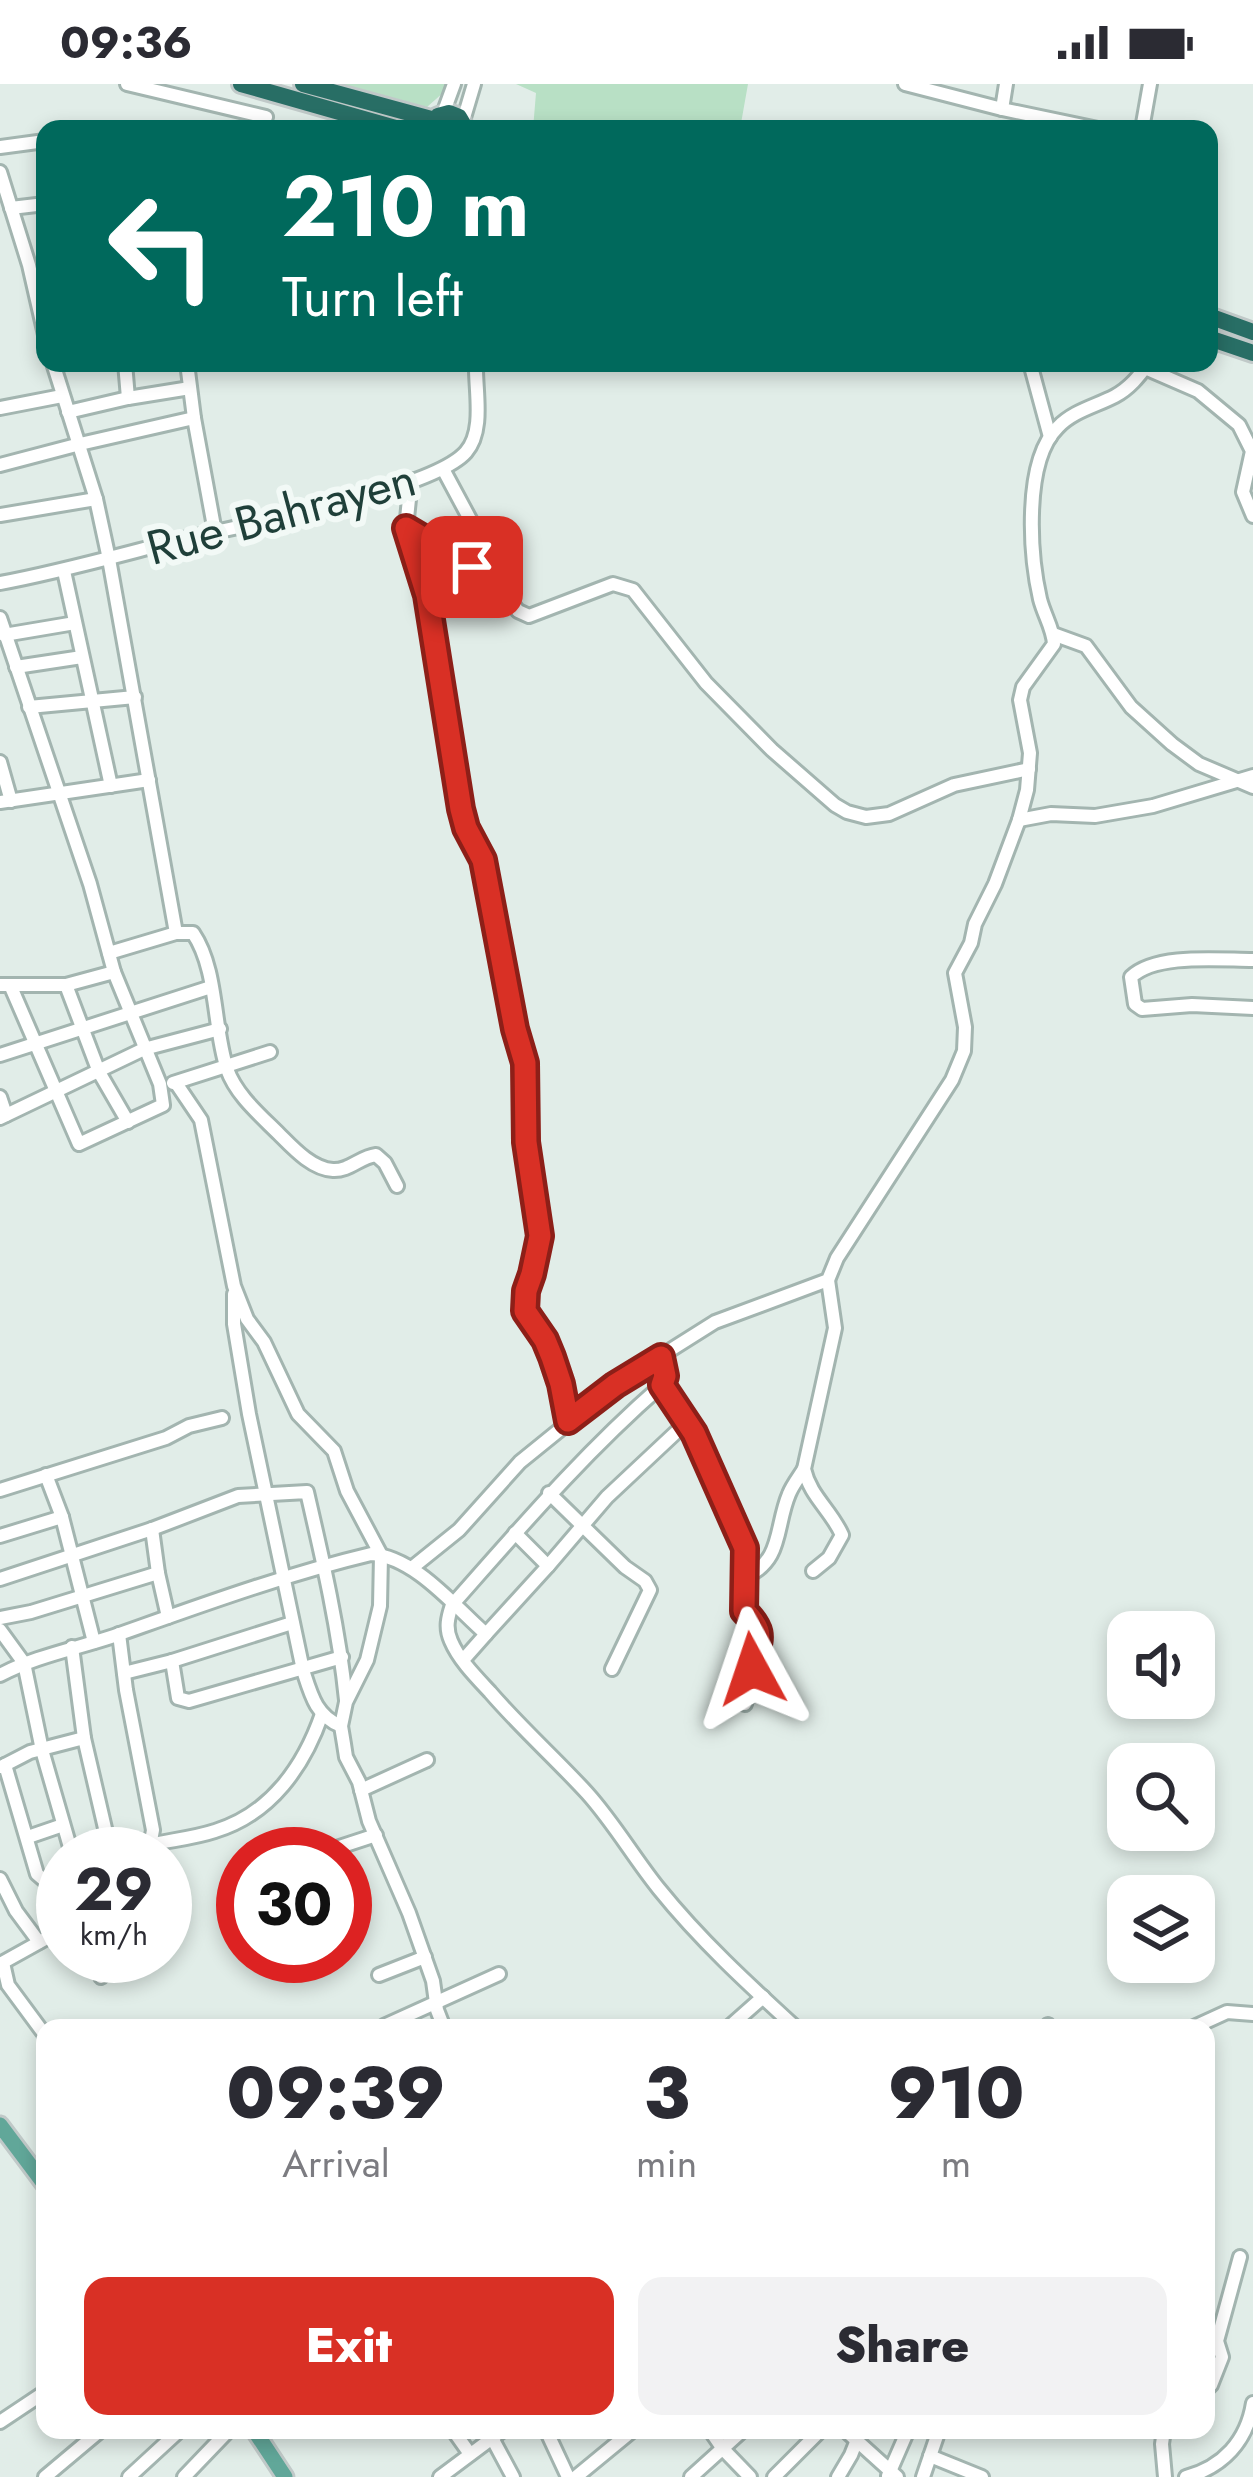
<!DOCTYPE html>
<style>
body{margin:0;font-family:Jost,sans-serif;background:#f2f2f3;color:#2b2b33;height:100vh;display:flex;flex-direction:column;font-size:45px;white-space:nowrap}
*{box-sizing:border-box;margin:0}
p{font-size:39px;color:#7c7c81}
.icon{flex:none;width:66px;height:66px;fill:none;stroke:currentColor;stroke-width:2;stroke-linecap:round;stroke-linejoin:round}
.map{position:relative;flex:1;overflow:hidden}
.sheet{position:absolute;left:36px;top:1935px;width:1179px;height:420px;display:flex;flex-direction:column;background:#fff;border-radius:24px;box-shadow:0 6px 18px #0003}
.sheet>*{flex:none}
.banner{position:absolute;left:36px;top:36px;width:1182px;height:252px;border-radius:24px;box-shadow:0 6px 18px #0003;background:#00695c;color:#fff;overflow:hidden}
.buttons{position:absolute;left:1107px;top:1527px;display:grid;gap:24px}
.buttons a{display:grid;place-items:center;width:108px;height:108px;border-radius:24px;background:#fff;box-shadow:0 6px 18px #0003;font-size:60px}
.speed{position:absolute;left:36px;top:1743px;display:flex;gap:24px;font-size:60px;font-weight:700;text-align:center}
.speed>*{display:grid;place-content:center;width:156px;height:156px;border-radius:50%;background:#fff;box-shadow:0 6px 18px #0003;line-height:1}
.speed small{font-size:30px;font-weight:400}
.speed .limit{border:18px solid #d22;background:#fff;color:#111}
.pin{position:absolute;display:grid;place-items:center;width:102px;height:102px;color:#fff;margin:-51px;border-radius:24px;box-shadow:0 6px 18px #0006}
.me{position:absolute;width:132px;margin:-66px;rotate:355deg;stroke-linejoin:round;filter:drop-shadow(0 0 9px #0008)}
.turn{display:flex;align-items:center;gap:42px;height:252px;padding:0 48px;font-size:54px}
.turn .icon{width:156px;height:156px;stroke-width:2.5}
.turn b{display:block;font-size:84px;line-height:102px}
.eta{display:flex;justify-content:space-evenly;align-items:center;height:204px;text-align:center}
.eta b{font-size:72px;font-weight:800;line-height:84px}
.action{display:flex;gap:24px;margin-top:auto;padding:24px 48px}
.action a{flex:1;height:138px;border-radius:24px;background:#d93025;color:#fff;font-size:48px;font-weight:800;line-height:138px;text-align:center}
.action a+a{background:#f2f2f3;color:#2b2b33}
.status{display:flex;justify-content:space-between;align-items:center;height:84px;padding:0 60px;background:#fff;direction:ltr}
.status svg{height:33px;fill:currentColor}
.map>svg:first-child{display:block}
.green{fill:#b8e0c5}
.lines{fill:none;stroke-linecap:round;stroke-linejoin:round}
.minor-casing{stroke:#a3b5b0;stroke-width:18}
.major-casing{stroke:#c0c9c8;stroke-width:21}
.highway-casing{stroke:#c0c9c8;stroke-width:22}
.minor{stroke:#fff;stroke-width:12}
.major{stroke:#61a799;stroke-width:15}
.highway{stroke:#286e65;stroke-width:16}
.route-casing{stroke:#8d1f18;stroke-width:30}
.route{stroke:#d93025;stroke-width:21}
.labels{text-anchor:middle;stroke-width:12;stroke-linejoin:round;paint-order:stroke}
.street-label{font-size:48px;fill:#1f3f39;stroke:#f2f9f6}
</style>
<div class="status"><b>09:36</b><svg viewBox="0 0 49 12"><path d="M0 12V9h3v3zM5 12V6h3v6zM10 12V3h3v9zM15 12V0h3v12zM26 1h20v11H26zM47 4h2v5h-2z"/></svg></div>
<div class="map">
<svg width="1253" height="2393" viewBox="0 0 1253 2393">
<rect width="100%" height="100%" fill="#e1ede8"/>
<g class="green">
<polygon points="342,0 453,0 427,23"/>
<polygon points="516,0 748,0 740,45 533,45 536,9"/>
</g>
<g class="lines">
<defs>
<g id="minor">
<polyline points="127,0 266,33"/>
<polyline points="905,0 1002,25 1098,45"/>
<polyline points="1002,25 1006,0"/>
<polyline points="443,30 454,0"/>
<polyline points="463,37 474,0"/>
<polyline points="1142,45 1150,0"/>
<polyline points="0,63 45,57"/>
<polyline points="0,88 29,181 45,251"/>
<polyline points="11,124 45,120"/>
<polyline points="53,279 96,415 109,475 176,849"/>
<polyline points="125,279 128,314"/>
<polyline points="187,279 194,334 215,448"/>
<polyline points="1030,279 1050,353"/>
<polyline points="1145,284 1198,307 1239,341 1252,367 1243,408 1253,432"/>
<polyline points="0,324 62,312"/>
<polyline points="68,328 128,314 190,304"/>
<polyline points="0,381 80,360 194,334"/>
<polyline points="443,385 472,439 491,492"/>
<polyline points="411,396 406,444 427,511 461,725 466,744 483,776 515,945 525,979 526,1058 540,1152 532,1190 526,1207 525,1227 545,1256 552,1273 561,1300 568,1337"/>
<polyline points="0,431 96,415"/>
<polyline points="406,444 491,492 518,527 529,532 613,500 633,506 706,599 772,666 835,721 847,728 866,733 889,730 954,701 1029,685"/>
<polyline points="64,487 111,702"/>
<path d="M0,499C60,488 119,471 179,456C237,442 432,407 466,368C485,346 475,306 476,279"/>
<polyline points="0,534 90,800 114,888 160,1000 163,1021 79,1060 11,903"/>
<polyline points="1053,550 1086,562 1131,623 1172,660 1199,680 1253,703"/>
<polyline points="4,551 75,539"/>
<polyline points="16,583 82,573"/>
<polyline points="29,623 135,613"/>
<polyline points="0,678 11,717"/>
<polyline points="0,718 149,696"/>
<polyline points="1019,736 1051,730 1095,732 1153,722 1253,692"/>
<path d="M109,869L176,849H193C218,886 213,943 227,985C236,1011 260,1031 279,1050C293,1064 312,1085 333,1086C349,1087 360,1073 376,1071L385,1079L397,1102"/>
<path d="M1253,876C1220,876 1156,869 1131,893L1135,920L1142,925L1192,921L1253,924"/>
<polyline points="0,901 66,901 114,888"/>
<polyline points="66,901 99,988 128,1038"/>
<polyline points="0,971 211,903"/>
<polyline points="173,999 270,968"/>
<polyline points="176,999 201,1036 234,1202 247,1235 264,1258 298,1330 334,1367 347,1407 381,1471 380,1522 367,1576 346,1618 341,1642 344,1660 346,1673 359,1698 369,1737 409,1829 433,1897 437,1926 444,1944"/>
<polyline points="0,1013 6,1031"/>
<polyline points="0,1034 144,965 220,945"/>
<path d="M234,1210V1240L249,1330L303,1586C311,1611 316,1632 341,1642"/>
<path d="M661,1273L665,1292L662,1301C583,1370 521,1443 452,1521C448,1533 445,1544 451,1557C459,1576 476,1593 490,1608C521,1644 555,1674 587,1709C614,1739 634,1774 659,1805C700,1856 748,1900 796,1944"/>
<polyline points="687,1338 701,1363 745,1464 744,1527 757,1540 759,1549 745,1620"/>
<polyline points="46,1391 62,1433 94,1558"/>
<polyline points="0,1406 166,1354 189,1342 222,1334"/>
<polyline points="549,1409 625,1483 645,1497 650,1506 612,1585"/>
<polyline points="152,1445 158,1489 168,1533"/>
<polyline points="0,1452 62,1433"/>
<polyline points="548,1482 607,1413 687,1338 662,1301"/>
<path d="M413,1483L459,1446L520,1378L615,1301L715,1238L828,1196L837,1174L952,996L964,967L965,943L955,889L971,859L975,840L995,800L1019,736L1027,706L1030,669L1020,616L1023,603L1054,560C1053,544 1044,531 1040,515C1030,471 1023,377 1058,343C1073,327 1096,322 1115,312C1130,304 1139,292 1149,279"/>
<path d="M813,1487L829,1474L842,1451C831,1426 810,1412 804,1385L835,1244L828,1196"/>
<path d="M745,1493C783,1477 775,1443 789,1410C792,1402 799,1393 804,1385"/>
<path d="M0,1495L152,1445L238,1412L307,1408C323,1477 339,1546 346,1616"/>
<polyline points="0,1534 31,1528 158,1489"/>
<polyline points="0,1546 24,1579 42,1666 72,1770"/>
<polyline points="119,1550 126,1606 153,1746 151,1757 120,1770"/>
<polyline points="72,1563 84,1654 111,1770"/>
<polyline points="463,1576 486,1550"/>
<polyline points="172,1577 178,1614 189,1617 342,1573"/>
<polyline points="124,1589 172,1577 292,1539"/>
<path d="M0,1591C36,1572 75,1565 114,1552C199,1522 283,1491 371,1470C415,1473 454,1522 486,1550L548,1482L515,1449"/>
<polyline points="5,1681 37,1790 44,1796 63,1791"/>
<polyline points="1,1683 30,1668 84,1654"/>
<polyline points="361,1706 427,1676"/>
<polyline points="28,1753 63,1741"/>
<path d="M149,1761C171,1756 194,1754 215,1747C271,1730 304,1682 322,1630"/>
<polyline points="318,1770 376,1751"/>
<polyline points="0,1795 16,1827 39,1858"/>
<polyline points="96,1872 101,1893"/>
<polyline points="3,1879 8,1901 45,1951"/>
<polyline points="0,1880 63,1845"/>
<polyline points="379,1891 425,1873"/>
<polyline points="1048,1941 1050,1944"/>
<polyline points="384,1942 499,1890"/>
<polyline points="728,1944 763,1913"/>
<polyline points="1192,1944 1227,1928 1253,1930"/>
<polyline points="1206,2306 1211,2301 1222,2273 1217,2257 1240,2173"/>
<polyline points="0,2338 45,2308"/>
<polyline points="453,2346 470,2370"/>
<polyline points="546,2346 568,2393"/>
<polyline points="710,2346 723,2365 750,2393"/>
<polyline points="845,2346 897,2393"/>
<polyline points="1164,2346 1162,2360 1165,2393"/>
<polyline points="492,2354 513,2393"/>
<polyline points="930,2372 982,2393"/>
<polyline points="888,2392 908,2346"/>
<polyline points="45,2393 101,2346"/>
<polyline points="129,2393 180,2346"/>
<polyline points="184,2393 229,2346"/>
<polyline points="440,2393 503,2346"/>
<polyline points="576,2393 633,2346"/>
<polyline points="691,2393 743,2346"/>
<polyline points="774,2393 821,2346"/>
<polyline points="838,2393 851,2371 861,2346"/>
<polyline points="923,2393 939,2346"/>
<path d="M1186,2393C1223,2383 1247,2357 1253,2319"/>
</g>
<g id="major">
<polyline points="0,2041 45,2101"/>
<polyline points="254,2346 285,2393"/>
</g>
<g id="highway">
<polyline points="241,0 399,45"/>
<polyline points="303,0 435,36"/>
<polyline points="431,44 438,32 449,29 459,33 466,45"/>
<polyline points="1209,232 1253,248"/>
<polyline points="1209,254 1253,269"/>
</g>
</defs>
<use href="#minor" class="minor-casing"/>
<use href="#major" class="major-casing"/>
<use href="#highway" class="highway-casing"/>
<use href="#minor" class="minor"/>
<use href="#major" class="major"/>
<use href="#highway" class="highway"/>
</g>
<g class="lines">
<defs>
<path id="route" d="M472,483L406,444L427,511L461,725L466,744L483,776L515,945L525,979L526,1058L540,1152L532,1190L526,1207L525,1227L545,1256L552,1273L561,1300L568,1337L615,1301L661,1273L665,1292L662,1301L694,1349L745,1464L744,1527C767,1550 758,1555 752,1585"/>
</defs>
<use href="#route" class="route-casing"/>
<use href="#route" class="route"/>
</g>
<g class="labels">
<g class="street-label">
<text transform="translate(281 429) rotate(-15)" y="17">Rue Bahrayen</text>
</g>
</g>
</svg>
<div class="buttons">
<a><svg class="icon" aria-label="sound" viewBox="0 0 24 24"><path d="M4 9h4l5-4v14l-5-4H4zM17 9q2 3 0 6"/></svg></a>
<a><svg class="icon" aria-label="search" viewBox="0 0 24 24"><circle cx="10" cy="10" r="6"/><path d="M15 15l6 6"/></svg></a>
<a><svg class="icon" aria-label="layers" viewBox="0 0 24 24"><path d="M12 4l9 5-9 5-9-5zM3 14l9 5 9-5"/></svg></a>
</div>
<div class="speed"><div>29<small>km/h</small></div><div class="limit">30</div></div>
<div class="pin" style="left:472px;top:483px;background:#d93025"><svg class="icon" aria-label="arrive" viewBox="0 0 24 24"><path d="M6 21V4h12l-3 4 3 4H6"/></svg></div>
<svg class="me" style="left:752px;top:1585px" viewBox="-20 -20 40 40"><path d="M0-17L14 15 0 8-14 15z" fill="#d93025" stroke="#fff" stroke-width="4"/></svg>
<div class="banner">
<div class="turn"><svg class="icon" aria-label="left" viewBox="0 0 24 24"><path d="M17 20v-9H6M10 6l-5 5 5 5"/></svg><div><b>210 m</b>Turn left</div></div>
</div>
<section class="sheet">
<div class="eta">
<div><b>09:39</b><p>Arrival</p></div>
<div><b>3</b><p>min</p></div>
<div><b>910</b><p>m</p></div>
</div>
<div class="action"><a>Exit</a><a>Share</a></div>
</section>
</div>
